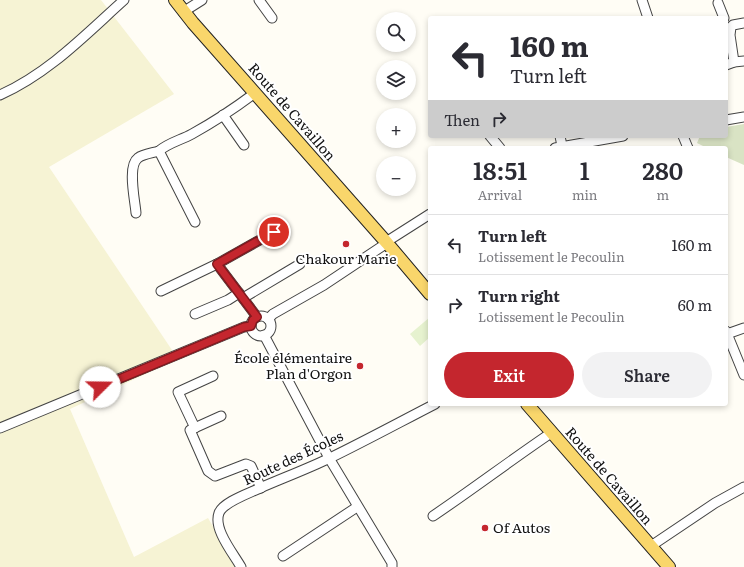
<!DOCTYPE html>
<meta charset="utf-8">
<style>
body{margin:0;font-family:Literata,serif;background:#f2f2f3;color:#2b2b33;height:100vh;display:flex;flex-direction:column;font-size:15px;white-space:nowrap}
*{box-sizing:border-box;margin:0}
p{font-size:13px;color:#7c7c81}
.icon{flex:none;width:22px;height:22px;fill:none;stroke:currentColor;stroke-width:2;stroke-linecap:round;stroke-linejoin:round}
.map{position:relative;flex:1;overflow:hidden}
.sheet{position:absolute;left:428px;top:146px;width:300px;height:260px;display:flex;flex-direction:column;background:#fff;border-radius:4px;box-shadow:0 2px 6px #0003}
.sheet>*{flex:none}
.guide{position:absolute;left:428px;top:16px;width:300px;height:122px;border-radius:4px;box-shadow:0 2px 6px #0003;background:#fff;color:#2b2b33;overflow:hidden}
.buttons{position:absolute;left:376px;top:12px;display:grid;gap:8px}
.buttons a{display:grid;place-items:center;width:40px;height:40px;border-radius:50%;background:#fff;box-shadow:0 2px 6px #0003;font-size:20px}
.pin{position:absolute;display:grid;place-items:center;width:34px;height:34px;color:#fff;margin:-17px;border:2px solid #fff;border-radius:50%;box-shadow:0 1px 4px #0007}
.me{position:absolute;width:44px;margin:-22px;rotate:68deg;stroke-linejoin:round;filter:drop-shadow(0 0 3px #0008)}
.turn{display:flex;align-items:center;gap:14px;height:84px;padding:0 16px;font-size:18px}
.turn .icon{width:52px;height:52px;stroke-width:2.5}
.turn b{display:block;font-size:28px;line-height:34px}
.then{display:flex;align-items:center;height:38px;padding:0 16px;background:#0003;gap:8px;font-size:15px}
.eta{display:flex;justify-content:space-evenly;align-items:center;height:68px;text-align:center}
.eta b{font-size:24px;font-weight:600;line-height:28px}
.primary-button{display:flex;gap:8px;margin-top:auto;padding:8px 16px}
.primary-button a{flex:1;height:46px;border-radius:24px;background:#c4262e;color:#fff;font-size:16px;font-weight:600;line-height:46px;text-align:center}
.primary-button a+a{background:#f2f2f3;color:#2b2b33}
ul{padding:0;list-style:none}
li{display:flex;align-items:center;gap:12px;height:60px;padding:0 16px;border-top:1px solid #e1e1e2}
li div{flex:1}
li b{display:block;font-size:15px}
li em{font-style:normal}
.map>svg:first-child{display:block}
.farmland{fill:#f6f3d4}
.cemetery{fill:#d9e3c4}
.pitch{fill:#e6f2cf}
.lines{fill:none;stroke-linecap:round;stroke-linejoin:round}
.minor-casing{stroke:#444;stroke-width:11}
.major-casing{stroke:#222;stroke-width:14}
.minor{stroke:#fff;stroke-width:9}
.major{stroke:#f9d66b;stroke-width:12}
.route-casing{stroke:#7f191e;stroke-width:10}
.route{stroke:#c4262e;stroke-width:7}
.poi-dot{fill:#c4262e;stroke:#fff;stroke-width:1.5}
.labels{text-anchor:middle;stroke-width:4;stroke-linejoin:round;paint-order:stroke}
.street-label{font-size:14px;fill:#111;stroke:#fff}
.poi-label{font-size:14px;fill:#111;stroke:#fff}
</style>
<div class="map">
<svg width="744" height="567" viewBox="0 0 744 567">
<rect width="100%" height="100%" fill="#fffdf5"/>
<polygon class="farmland" points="0,0 101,0 174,94 49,167 178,359 70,409 134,557 208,518 237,567 0,567"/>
<polygon class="cemetery" points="744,124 744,165 726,157 726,148 707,148 697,143 700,136 726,136 726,127"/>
<polygon class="pitch" points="430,317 430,337 420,346 410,334"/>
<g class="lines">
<defs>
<g id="minor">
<polyline points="259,0 272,18"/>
<polyline points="642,0 648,18"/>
<polyline points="718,3 724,18"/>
<polyline points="183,12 202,0"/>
<polyline points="734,62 730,35 731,27 733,25 744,23"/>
<polyline points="726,65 734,62 744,61"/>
<path d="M0,95C49,73 85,35 124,0"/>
<polyline points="223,115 244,145"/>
<polyline points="726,120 744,117"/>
<polyline points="490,136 500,148"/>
<polyline points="560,136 562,146"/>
<polyline points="683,136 688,148"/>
<polyline points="555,148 623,136"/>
<path d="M136,213C135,200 127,166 138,158C143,154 153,153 159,151"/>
<path d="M195,222L159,151C168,143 181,140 192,134C214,122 235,108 255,93"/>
<polyline points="386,242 430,214"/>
<polyline points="217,264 257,317"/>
<polyline points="161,291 217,264 274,232"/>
<polyline points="243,298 300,264"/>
<polyline points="195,314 228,300 239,293"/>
<circle cx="261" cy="326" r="10"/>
<polyline points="268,319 273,314 324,285 387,243"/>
<polyline points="726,331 744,375"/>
<polyline points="727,334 744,328"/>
<polyline points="264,335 329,458 392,563 392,567"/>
<polyline points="221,416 190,430 208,471 215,476 246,464 251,466 261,488"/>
<polyline points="0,428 244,327 251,326"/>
<polyline points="195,428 178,392 213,376"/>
<path d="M433,516C473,489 511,460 551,433"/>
<polyline points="651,546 715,503 744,487"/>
<polyline points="283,556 357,507"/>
<path d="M241,567C233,553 213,529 219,513C223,502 250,493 260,488C283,478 307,469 330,458C365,441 400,422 435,404"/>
</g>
<g id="major">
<polyline points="175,0 193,23 387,243 430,294"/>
<polyline points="527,404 669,567"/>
</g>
</defs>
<use href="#minor" class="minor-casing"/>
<use href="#major" class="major-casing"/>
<use href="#minor" class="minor"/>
<use href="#major" class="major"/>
</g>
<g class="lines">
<defs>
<polyline id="route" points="100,387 244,327 251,326 253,320 257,317 217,264 274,232"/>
</defs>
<use href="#route" class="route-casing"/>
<use href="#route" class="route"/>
</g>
<g class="poi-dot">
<circle cx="346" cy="244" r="4"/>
<circle cx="360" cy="366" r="4"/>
<circle cx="485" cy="528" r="4"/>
</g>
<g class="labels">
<g class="street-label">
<text transform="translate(292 112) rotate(49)" y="5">Route de Cavaillon</text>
<text transform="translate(293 458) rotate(-25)" y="5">Route des Écoles</text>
<text transform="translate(609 476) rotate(49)" y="5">Route de Cavaillon</text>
</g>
<g class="poi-label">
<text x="346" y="264">Chakour Marie</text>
<text x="352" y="363" text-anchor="end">École élémentaire<tspan x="352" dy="16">Plan d'Orgon</tspan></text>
<text x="493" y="533" text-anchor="start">Of Autos</text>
</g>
</g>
</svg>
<div class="buttons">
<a><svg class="icon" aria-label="search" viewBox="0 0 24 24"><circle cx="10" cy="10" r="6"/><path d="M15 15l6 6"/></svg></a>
<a><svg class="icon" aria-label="layers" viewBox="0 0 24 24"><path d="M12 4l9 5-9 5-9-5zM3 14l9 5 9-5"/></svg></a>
<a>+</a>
<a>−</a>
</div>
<div class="pin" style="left:274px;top:232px;background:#d93025"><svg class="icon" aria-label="arrive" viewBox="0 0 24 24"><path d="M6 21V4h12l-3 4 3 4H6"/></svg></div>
<svg class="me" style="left:100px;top:387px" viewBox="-20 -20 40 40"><circle r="19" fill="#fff"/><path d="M0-13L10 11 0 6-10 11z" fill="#c4262e"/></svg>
<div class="guide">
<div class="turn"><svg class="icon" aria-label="left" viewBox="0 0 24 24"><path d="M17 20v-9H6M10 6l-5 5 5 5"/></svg><div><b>160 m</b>Turn left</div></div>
<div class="then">Then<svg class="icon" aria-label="right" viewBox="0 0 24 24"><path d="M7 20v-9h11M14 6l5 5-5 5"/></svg></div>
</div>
<section class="sheet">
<div class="eta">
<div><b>18:51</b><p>Arrival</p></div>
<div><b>1</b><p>min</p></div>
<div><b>280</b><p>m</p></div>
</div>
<ul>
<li><svg class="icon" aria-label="left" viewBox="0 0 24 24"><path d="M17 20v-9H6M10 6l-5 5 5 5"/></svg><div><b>Turn left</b><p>Lotissement le Pecoulin</p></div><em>160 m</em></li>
<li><svg class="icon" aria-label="right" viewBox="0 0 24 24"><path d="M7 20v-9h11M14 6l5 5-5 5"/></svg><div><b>Turn right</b><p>Lotissement le Pecoulin</p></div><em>60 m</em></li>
</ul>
<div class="primary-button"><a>Exit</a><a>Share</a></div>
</section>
</div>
